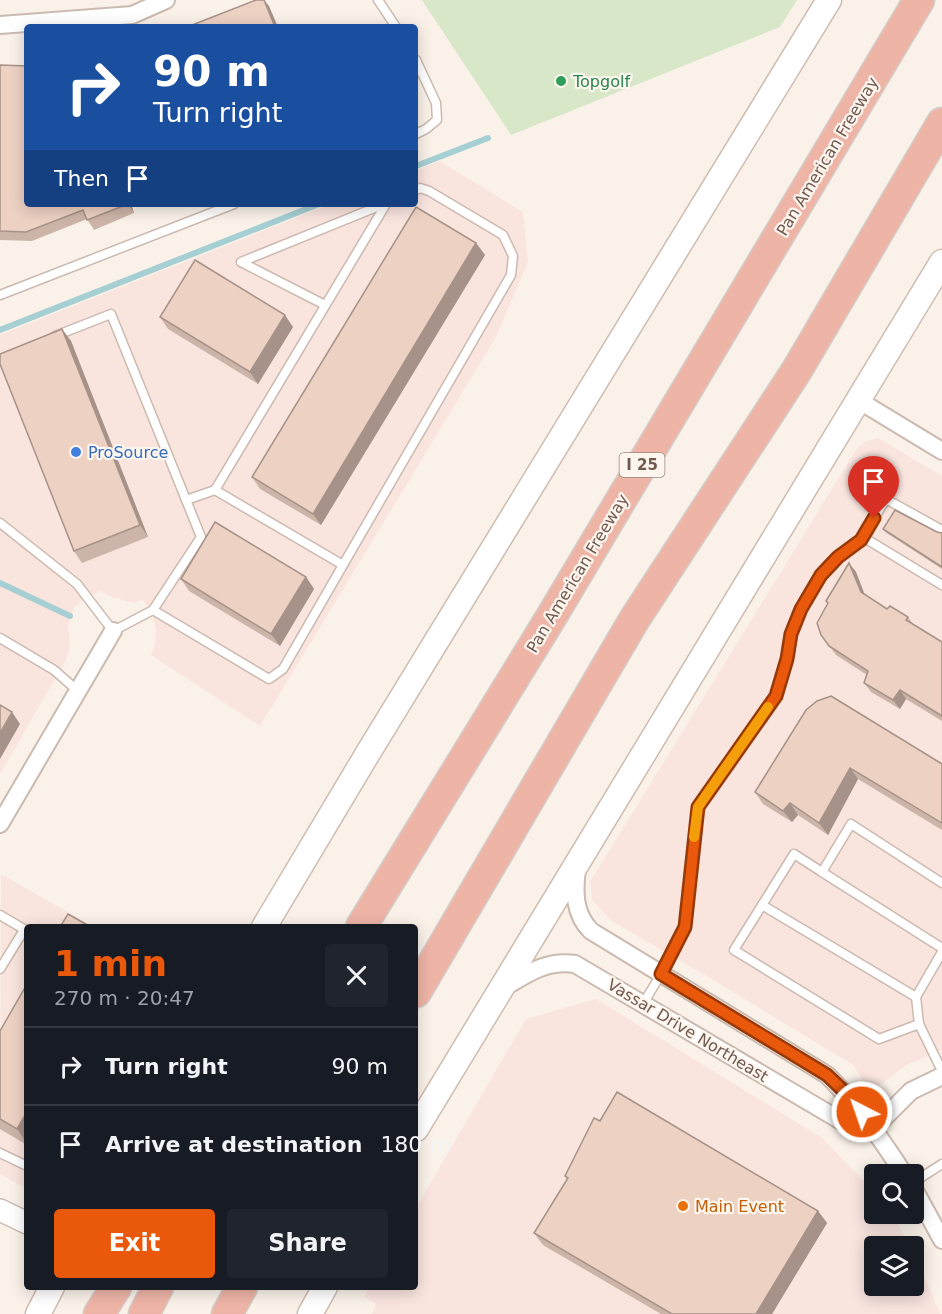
<!DOCTYPE html>
<meta charset="utf-8">
<style>
body{margin:0;font-family:"DejaVu Sans",sans-serif;background:#20242c;color:#f1f3f6;height:100vh;display:flex;flex-direction:column;font-size:22px;white-space:nowrap}
*{box-sizing:border-box;margin:0}
p{font-size:20px;color:#9ea1a6}
.icon{flex:none;width:33px;height:33px;fill:none;stroke:currentColor;stroke-width:2;stroke-linecap:round;stroke-linejoin:round}
.map{position:relative;flex:1;overflow:hidden}
.sheet{position:absolute;left:24px;top:924px;width:394px;height:366px;display:flex;flex-direction:column;background:#171b24;border-radius:6px;box-shadow:0 3px 15px #0003}
.sheet>*{flex:none}
.hud{position:absolute;left:24px;top:24px;width:394px;height:183px;border-radius:6px;box-shadow:0 3px 15px #0003;background:#1a4fa0;color:#fff;overflow:hidden}
.tools{position:absolute;left:864px;top:1164px;display:grid;gap:12px}
.tools a{display:grid;place-items:center;width:60px;height:60px;border-radius:6px;background:#171b24;box-shadow:0 3px 15px #0003;font-size:30px}
.pin{position:absolute;display:grid;place-items:center;width:51px;height:51px;color:#fff;margin:-62px -26px;border-radius:50% 50% 50% 0;rotate:-45deg;box-shadow:0 0 6px #0007}
.pin .icon{rotate:45deg}
.me{position:absolute;width:66px;margin:-33px;rotate:319deg;stroke-linejoin:round;filter:drop-shadow(0 0 4px #0008)}
.turn{display:flex;align-items:center;gap:21px;height:126px;padding:0 30px;font-size:27px}
.turn .icon{width:78px;height:78px;stroke-width:2.5}
.turn b{display:block;font-size:42px;line-height:51px}
.then{display:flex;align-items:center;height:57px;padding:0 30px;background:#0003;gap:12px;font-size:22px}
.round{display:grid;place-items:center;flex:none;width:63px;height:63px;border-radius:6px;background:#20242c}
.summary{display:flex;align-items:center;justify-content:space-between;height:102px;padding:0 30px}
h1{font-size:36px;font-weight:800;line-height:45px;color:#ea580c}
.primary-button{display:flex;gap:12px;margin-top:auto;padding:12px 30px}
.primary-button a{flex:1;height:69px;border-radius:6px;background:#ea580c;color:#fff;font-size:24px;font-weight:800;line-height:69px;text-align:center}
.primary-button a+a{background:#20242c;color:#f1f3f6}
ul{padding:0;list-style:none}
li{display:flex;align-items:center;gap:18px;height:78px;padding:0 30px;border-top:2px solid #363941}
li div{flex:1}
li b{display:block;font-size:22px}
li em{font-style:normal}
.map>svg:first-child{display:block}
.commercial{fill:#f9e4de}
.green{fill:#d7e7c8}
.lines{fill:none;stroke-linecap:round;stroke-linejoin:round}
.stream{stroke:#a6cfd3;stroke-width:6}
.service-casing{stroke:#cbbab0;stroke-width:11}
.minor-casing{stroke:#cbbab0;stroke-width:20}
.tertiary-casing{stroke:#cbbab0;stroke-width:24}
.secondary-casing{stroke:#cfbcb1;stroke-width:27}
.motorway-casing{stroke:#d5cdca;stroke-width:33}
.service{stroke:#fff;stroke-width:8}
.minor{stroke:#fff;stroke-width:16}
.tertiary{stroke:#fff;stroke-width:21}
.secondary{stroke:#fff;stroke-width:24}
.motorway{stroke:#eeb4a6;stroke-width:30}
.wall{fill:#ccb4a8}
.shaded-wall{fill:#a69288}
.building{fill:#edd1c3;stroke:#a69288;stroke-width:1.5}
.route-casing{stroke:#983908;stroke-width:15}
.route{stroke:#ea580c;stroke-width:10}
.slow{stroke:#f59e0b;stroke-width:10}
.leisure-dot{fill:#2e9e5b;stroke:#fdf6ef;stroke-width:2}
.shop-dot{fill:#3f7fe0;stroke:#fdf6ef;stroke-width:2}
.food-dot{fill:#e8710a;stroke:#fdf6ef;stroke-width:2}
.labels{text-anchor:middle;stroke-width:4.5;stroke-linejoin:round;paint-order:stroke}
.shield{fill:#fdf6ef;stroke:#9c887f;stroke-width:1.5}
.shield-label{font-size:15px;font-weight:bold;fill:#72594f}
.leisure-label{font-size:16px;fill:#27864d;stroke:#fdf6ef;text-anchor:start}
.street-label{font-size:16px;fill:#72594f;stroke:#fdf6ef}
.shop-label{font-size:16px;fill:#366cbe;stroke:#fdf6ef;text-anchor:start}
.food-label{font-size:16px;fill:#c56008;stroke:#fdf6ef;text-anchor:start}
</style>
<div class="map">
<svg width="942" height="1314" viewBox="0 0 942 1314">
<rect width="100%" height="100%" fill="#faf2e9"/>
<g class="commercial">
<polygon points="439,161 523,212 528,262 496,337 260,726 151,655 155,645 156,630 152,613 142,599 134,603 109,596 100,591 83,599 74,608 68,626 70,647 66,660 0,774 0,335 331,204 416,204 416,171"/>
<polygon points="878,438 942,476 942,1050 906,1065 883,1083 874,1086 866,1084 853,1065 710,978 610,920 592,900 590,882 856,450 864,442"/>
<polygon points="1,874 94,927 27,927 27,1189 0,1174"/>
<polygon points="596,999 822,1138 874,1192 874,1214 891,1214 911,1246 874,1246 874,1286 914,1286 914,1252 940,1314 372,1314 376,1304 364,1297 369,1287 416,1287 416,1208 526,1019"/>
</g>
<polygon class="green" points="422,0 797,0 780,27 511,135"/>
<g class="lines">
<g class="stream">
<polyline points="416,166 488,138"/>
<polyline points="0,330 319,204"/>
<polyline points="0,583 70,616"/>
</g>
<defs>
<g id="service">
<polyline points="378,0 396,27"/>
<polyline points="416,60 436,103 437,120 426,129 416,134"/>
<polyline points="0,295 234,204"/>
<polyline points="325,305 241,262 384,204"/>
<polyline points="215,490 386,204"/>
<polyline points="0,523 77,584 113,631 153,610 201,537 111,314 55,336"/>
<polyline points="863,537 942,585"/>
<polyline points="343,565 511,275 513,256 503,235 429,191 420,188 416,190"/>
<polyline points="153,610 269,679 283,669 343,565 215,490 186,500"/>
<polyline points="0,638 54,670 78,691"/>
<polyline points="822,872 942,948"/>
<polyline points="942,883 851,824 822,872 794,854 734,950 879,1039 919,1024 942,1071"/>
<polyline points="762,905 916,997 919,1024"/>
<polyline points="0,915 27,931"/>
<polyline points="0,969 24,930"/>
<polyline points="916,997 942,952"/>
<polyline points="643,1004 661,974 685,927 697,807 775,696 787,659 791,634 801,609 821,575 838,557 861,540 886,499 942,530"/>
<polyline points="0,1153 27,1166"/>
<polyline points="914,1182 942,1164"/>
</g>
<g id="minor">
<polyline points="0,25 132,15 166,0"/>
<polyline points="858,400 942,451"/>
<polyline points="0,824 113,631"/>
<path d="M577,869C574,892 574,914 591,931L827,1075C858,1105 881,1139 904,1174"/>
<path d="M505,987C528,973 547,960 575,964L848,1125L874,1128"/>
<polyline points="874,1128 911,1091 942,1076"/>
<polyline points="914,1189 942,1240"/>
</g>
<polyline id="tertiary" points="0,1210 27,1223"/>
<g id="secondary">
<polyline points="264,927 368,753 829,0"/>
<polyline points="416,1129 942,262"/>
<polyline points="38,1314 52,1287"/>
<polyline points="310,1314 325,1287"/>
</g>
<g id="motorway">
<polyline points="361,927 550,619 919,0"/>
<polyline points="416,992 634,620 797,370 942,123"/>
<polyline points="99,1314 116,1287"/>
<polyline points="144,1314 158,1287"/>
<polyline points="227,1314 242,1287"/>
</g>
</defs>
<use href="#service" class="service-casing"/>
<use href="#minor" class="minor-casing"/>
<use href="#tertiary" class="tertiary-casing"/>
<use href="#secondary" class="secondary-casing"/>
<use href="#motorway" class="motorway-casing"/>
<use href="#service" class="service"/>
<use href="#minor" class="minor"/>
<use href="#tertiary" class="tertiary"/>
<use href="#secondary" class="secondary"/>
<use href="#motorway" class="motorway"/>
</g>
<g class="wall">
<polygon points="0,65 131,204 134,213 94,230 87,219 32,241 0,240"/>
<polygon points="476,243 485,255 321,525 260,489 252,477"/>
<polygon points="160,317 293,327 258,384 168,329"/>
<polygon points="62,329 71,341 148,537 82,563 74,551"/>
<polygon points="883,529 942,533 942,569 885,532"/>
<polygon points="849,563 856,572 865,595 887,609 908,617 913,624 942,642 942,721 906,699 900,709 871,692 864,683 867,675 836,655 821,635 828,604 826,601"/>
<polygon points="306,577 314,589 280,646 189,591 181,579"/>
<polygon points="806,710 942,764 942,830 858,779 828,835 798,815 792,822 763,804 755,792"/>
<polygon points="27,984 27,1145 0,1129 0,1031"/>
<polygon points="600,1121 818,1211 827,1223 772,1314 661,1314 543,1245 534,1233 567,1180 565,1176"/>
</g>
<g class="shaded-wall">
<polygon points="264,0 269,6 278,27 275,27"/>
<polygon points="128,204 131,204 134,213"/>
<polygon points="476,243 485,255 321,525 313,514"/>
<polygon points="285,315 293,327 258,384 250,372"/>
<polygon points="62,329 71,341 148,537 140,525"/>
<polygon points="849,563 856,572 867,601 861,592"/>
<polygon points="306,577 314,589 280,646 271,634"/>
<polygon points="900,690 906,699 900,709 893,700"/>
<polygon points="12,712 20,724 0,759 0,733"/>
<polygon points="850,768 858,779 828,835 819,823"/>
<polygon points="790,803 798,815 792,822 783,811"/>
<polygon points="27,1112 27,1143 17,1129"/>
<polygon points="818,1211 827,1223 772,1314 756,1314"/>
</g>
<g class="building">
<polygon points="256,0 264,0 275,27 187,27"/>
<polygon points="0,65 27,66 27,204 128,204 87,220 83,210 26,232 0,231"/>
<polygon points="416,207 476,243 313,514 252,477"/>
<polygon points="195,260 285,315 250,372 160,317"/>
<polygon points="62,329 140,525 74,551 0,364 0,354"/>
<polygon points="895,510 937,532 942,533 942,567 883,529"/>
<polygon points="215,522 306,577 271,634 181,579"/>
<polygon points="849,563 861,592 887,609 890,606 908,617 906,620 942,642 942,716 900,690 893,700 864,683 868,671 829,646 821,635 817,623 828,603 826,601"/>
<polygon points="831,696 942,764 942,823 850,768 819,823 790,803 783,811 755,792 806,710 817,701"/>
<polygon points="0,705 12,712 0,733"/>
<polygon points="68,914 91,927 60,927"/>
<polygon points="27,984 27,1112 17,1129 0,1119 0,1031"/>
<polygon points="617,1092 818,1211 756,1314 672,1314 534,1233 568,1178 565,1176 594,1118 600,1121"/>
</g>
<g class="lines">
<defs>
<polyline id="route" points="862,1112 850,1097 827,1075 661,974 685,927 698,807 776,696 787,659 791,634 801,609 821,575 838,557 861,540 874,518"/>
</defs>
<use href="#route" class="route-casing"/>
<use href="#route" class="route"/>
<polyline class="slow" points="694,837 698,807 768,707"/>
</g>
<circle class="leisure-dot" cx="561" cy="81" r="6"/>
<circle class="shop-dot" cx="76" cy="452" r="6"/>
<circle class="food-dot" cx="683" cy="1206" r="6"/>
<g class="labels">
<rect class="shield" x="619.5" y="453" width="45" height="24" rx="4.5"/>
<g class="shield-label">
<text x="642" y="470">I 25</text>
</g>
<g class="leisure-label">
<text x="573" y="87">Topgolf</text>
</g>
<g class="street-label">
<text transform="translate(827 156) rotate(-59)" y="6">Pan American Freeway</text>
<text transform="translate(577 573) rotate(-59)" y="6">Pan American Freeway</text>
<text transform="translate(688 1030) rotate(31)" y="6">Vassar Drive Northeast</text>
</g>
<g class="shop-label">
<text x="88" y="458">ProSource</text>
</g>
<g class="food-label">
<text x="695" y="1212">Main Event</text>
</g>
</g>
</svg>
<div class="tools">
<a><svg class="icon" aria-label="search" viewBox="0 0 24 24"><circle cx="10" cy="10" r="6"/><path d="M15 15l6 6"/></svg></a>
<a><svg class="icon" aria-label="layers" viewBox="0 0 24 24"><path d="M12 4l9 5-9 5-9-5zM3 14l9 5 9-5"/></svg></a>
</div>
<div class="pin" style="left:874px;top:518px;background:#d93025"><svg class="icon" aria-label="arrive" viewBox="0 0 24 24"><path d="M6 21V4h12l-3 4 3 4H6"/></svg></div>
<svg class="me" style="left:862px;top:1112px" viewBox="-20 -20 40 40"><circle r="17" fill="#ea580c" stroke="#fff" stroke-width="3"/><path d="M0-11L8 9 0 5-8 9z" fill="#fff"/></svg>
<div class="hud">
<div class="turn"><svg class="icon" aria-label="right" viewBox="0 0 24 24"><path d="M7 20v-9h11M14 6l5 5-5 5"/></svg><div><b>90 m</b>Turn right</div></div>
<div class="then">Then<svg class="icon" aria-label="arrive" viewBox="0 0 24 24"><path d="M6 21V4h12l-3 4 3 4H6"/></svg></div>
</div>
<section class="sheet">
<div class="summary"><div><h1>1 min</h1><p>270 m · 20:47</p></div><a class="round"><svg class="icon" aria-label="close" viewBox="0 0 24 24"><path d="M6 6l12 12M18 6L6 18"/></svg></a></div>
<ul>
<li><svg class="icon" aria-label="right" viewBox="0 0 24 24"><path d="M7 20v-9h11M14 6l5 5-5 5"/></svg><div><b>Turn right</b></div><em>90 m</em></li>
<li><svg class="icon" aria-label="arrive" viewBox="0 0 24 24"><path d="M6 21V4h12l-3 4 3 4H6"/></svg><div><b>Arrive at destination</b></div><em>180 m</em></li>
</ul>
<div class="primary-button"><a>Exit</a><a>Share</a></div>
</section>
</div>
